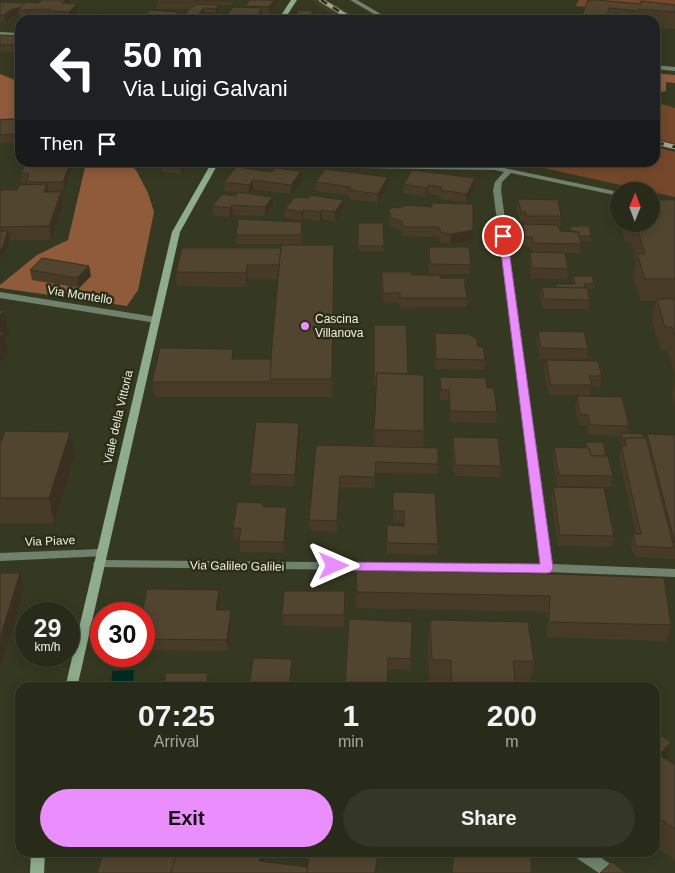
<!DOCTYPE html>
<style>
body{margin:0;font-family:Arial,sans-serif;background:#343726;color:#f1f3f6;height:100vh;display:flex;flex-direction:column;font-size:19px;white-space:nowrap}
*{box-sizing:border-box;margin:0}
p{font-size:16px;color:#a5a7a2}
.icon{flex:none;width:28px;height:28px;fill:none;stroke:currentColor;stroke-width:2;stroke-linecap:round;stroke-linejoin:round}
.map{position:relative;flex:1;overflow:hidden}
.details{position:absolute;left:15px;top:682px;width:645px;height:175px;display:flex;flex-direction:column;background:#282b19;border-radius:15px;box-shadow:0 2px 12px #0003,0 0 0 1px #444738}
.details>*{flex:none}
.top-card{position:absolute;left:15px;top:15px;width:645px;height:152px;border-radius:15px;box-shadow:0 2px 12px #0003,0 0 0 1px #444738;background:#202124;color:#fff;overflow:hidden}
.needle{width:32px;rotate:1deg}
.fabs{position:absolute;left:610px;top:182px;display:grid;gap:10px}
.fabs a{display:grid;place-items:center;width:50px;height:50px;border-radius:50%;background:#282b19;box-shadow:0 2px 12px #0003,0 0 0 1px #444738;font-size:25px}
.speed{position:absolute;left:15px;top:602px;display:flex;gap:10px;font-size:25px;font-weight:700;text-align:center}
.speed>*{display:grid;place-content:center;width:65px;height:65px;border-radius:50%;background:#282b19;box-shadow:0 2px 12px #0003,0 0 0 1px #444738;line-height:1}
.speed small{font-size:12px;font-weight:400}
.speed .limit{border:8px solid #d22;background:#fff;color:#111}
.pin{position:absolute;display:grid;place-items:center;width:42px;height:42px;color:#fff;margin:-21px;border:2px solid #fff;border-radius:50%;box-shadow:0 1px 5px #0007}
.me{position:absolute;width:55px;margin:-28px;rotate:90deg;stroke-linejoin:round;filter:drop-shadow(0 0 4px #0008)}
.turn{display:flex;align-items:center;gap:18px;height:105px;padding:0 25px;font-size:22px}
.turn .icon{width:65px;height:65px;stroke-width:2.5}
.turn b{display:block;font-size:35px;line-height:42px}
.then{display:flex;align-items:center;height:48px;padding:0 25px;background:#0003;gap:10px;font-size:19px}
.eta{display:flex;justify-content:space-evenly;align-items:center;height:85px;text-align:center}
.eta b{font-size:30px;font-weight:800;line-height:35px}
.action{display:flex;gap:10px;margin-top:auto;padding:10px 25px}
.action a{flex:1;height:58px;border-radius:30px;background:#ea8dfd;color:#111;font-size:20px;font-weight:800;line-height:58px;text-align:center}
.action a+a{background:#343726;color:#f1f3f6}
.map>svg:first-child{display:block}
.built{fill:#3f4222}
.green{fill:#75482b}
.forest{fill:#8f5b3b}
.water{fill:#002c22}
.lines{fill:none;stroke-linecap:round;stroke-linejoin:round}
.street{fill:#70826e;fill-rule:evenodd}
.secondary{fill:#8fad8d;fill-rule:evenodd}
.rail-far1-casing{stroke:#a3a593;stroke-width:4}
.rail-casing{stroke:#a3a593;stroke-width:4.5}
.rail-far1{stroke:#2c2e17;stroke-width:2.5;stroke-dasharray:7;stroke-linecap:butt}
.rail{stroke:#2c2e17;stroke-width:3;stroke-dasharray:9;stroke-linecap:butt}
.wall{fill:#473b28;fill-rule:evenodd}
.shaded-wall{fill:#393021}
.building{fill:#52452f;stroke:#393021}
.route{fill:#ea8dfd;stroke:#985ca4}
.poi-dot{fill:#ea8dfd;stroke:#2c2e17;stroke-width:2}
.labels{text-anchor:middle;stroke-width:5;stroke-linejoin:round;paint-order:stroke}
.street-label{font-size:12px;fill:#eef0e2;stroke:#2c2e17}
.poi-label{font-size:12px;fill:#eef0e2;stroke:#2c2e17;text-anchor:start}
</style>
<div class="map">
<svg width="675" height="873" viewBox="0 0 675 873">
<rect width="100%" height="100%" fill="#363921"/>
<polygon class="built" points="311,0 327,0 363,20 342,20"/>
<g class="green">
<polygon points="579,0 675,0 675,16 576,6"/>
<polygon points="655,102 675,108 675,144 655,138"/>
<polygon points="655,147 675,152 675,197 521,163 655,162"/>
</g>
<g class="forest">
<polygon points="655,73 675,75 675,83 666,82 666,91 655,93"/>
<polygon points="0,74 20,82 20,118 0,119"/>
<polygon points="86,163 128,163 136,170 148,193 154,212 138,290 127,306 0,288 0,285 37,255 68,240"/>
</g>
<polygon class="water" points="134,670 133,687 111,687 112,671"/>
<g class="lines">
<g class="street">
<polygon points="350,0 357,0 391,20 384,20"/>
<polygon points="0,32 20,33 20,37 0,36"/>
<polygon points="655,65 675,67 675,71 655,69"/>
<polygon points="214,163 495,166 619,192 619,196 511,173 502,182 501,190 552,564 675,569 675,577 547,572 95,567 93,564 95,561 99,560 541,564 493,190 495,182 504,172 495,170 212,166 210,165"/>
<polygon points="0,292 156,317 160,320 156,323 0,298"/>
<polygon points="101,549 105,550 107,553 105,556 0,561 0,553"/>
<polygon points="573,852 593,852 616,868 618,873 599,873 575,857"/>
</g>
<g class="secondary">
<polygon points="291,0 297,0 284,20 278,20"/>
<polygon points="212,162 219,162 180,232 77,688 65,688 172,232"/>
<polygon points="31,852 45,852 44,873 30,873"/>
</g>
<defs>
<g id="rail-far1">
<polyline points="321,0 353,20"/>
<polyline points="655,142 659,143"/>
</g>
<polyline id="rail" points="655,142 675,147"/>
</defs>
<use href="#rail-far1" class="rail-far1-casing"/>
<use href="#rail" class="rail-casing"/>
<use href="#rail-far1" class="rail-far1"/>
<use href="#rail" class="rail"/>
</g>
<g class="wall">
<polygon points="69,0 69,4 79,20 20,20 20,23 19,15 11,17 5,22 0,22 0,3 38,3"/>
<polygon points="158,0 233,0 233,1 231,5 219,5 219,9 216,13 204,12 189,9 157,9 157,2"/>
<polygon points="588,0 641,4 675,5 675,29 655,28 655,20 581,20 582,15"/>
<polygon points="277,3 270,14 262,14 262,16 259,20 225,20 225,18 245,7 245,6"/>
<polygon points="0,35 20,36 20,53 0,52"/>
<polygon points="20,119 20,142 0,144 0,120"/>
<polygon points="75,162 64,190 48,191 48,192 61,192 63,205 51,240 10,240 4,257 0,261 0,190 17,190 26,185 26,183 22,183 21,174"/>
<polygon points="160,162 188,162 182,174 163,172 162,167 161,167"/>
<polygon points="236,167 302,180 291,194 253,189 250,194 273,206 265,216 233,215 230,218 213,215 212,206 236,196 238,192 225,191 224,182"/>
<polygon points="316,182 388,186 378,203 349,199 349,195 316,191"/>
<polygon points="404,184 475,187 466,203 440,199 440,196 428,194 426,197 403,193"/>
<polygon points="308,198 343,200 343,209 335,221 322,219 320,221 303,219 302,221 285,218 285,209"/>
<polygon points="518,199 561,216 560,226 559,226 560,231 569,231 570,226 591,236 591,241 580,241 581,244 580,253 532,252 531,247 524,247 522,233 523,224 525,224 525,221 520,221 517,208"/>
<polygon points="675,200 675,375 668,350 661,350 652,321 656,301 641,301 633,276 636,259 631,242 625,242 620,224 651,224"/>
<polygon points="389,210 473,230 472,240 450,244 440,242 439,237 402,236 402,230 391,227 389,220"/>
<polygon points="302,222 302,244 236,244 236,235"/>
<polygon points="358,223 384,246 384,251 358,251"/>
<polygon points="429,247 471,265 470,274 429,274 428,256"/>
<polygon points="182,248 334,262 332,397 154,397 152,382 271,359 278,279 248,279 247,287 177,286 176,272"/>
<polygon points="530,252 568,269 567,279 531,278 529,262"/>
<polygon points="30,270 91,276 79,288 32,280"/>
<polygon points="382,272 440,278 467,298 467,307 400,308 399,303 383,303 381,282"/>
<polygon points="573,276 594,284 594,289 587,289 590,300 588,309 543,309 540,297 542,287 555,287 555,284 573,284 572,281"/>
<polygon points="374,325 408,374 424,431 423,448 438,464 438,474 375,473 375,488 340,487 337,532 310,531 309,520 316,445 374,447 376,387 374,387"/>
<polygon points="538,331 588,349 587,359 540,359 536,341"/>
<polygon points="435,333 477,346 485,360 484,370 436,369 434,343"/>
<polygon points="546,360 602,376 600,387 591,386 590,396 549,395 544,370"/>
<polygon points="440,377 487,388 497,412 496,423 450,422 449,400 440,400"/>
<polygon points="675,382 675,405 672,395"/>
<polygon points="577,396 629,426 627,434 644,438 646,438 647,434 675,435 675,559 634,557 631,545 633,534 636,534 619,456 621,446 622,446 620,439 621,436 588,435 587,425 579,425 575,407"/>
<polygon points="300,433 295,486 251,485 250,474"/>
<polygon points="453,437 501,466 500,477 454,476 452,448"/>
<polygon points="586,442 606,456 613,476 611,487 557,486 553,458 554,447 585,448"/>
<polygon points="0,445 75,456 54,523 0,523"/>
<polygon points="553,487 614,536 612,547 558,546 551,498"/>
<polygon points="393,492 438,544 437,555 387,554 387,525 403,526 403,522 393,522"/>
<polygon points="263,503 264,507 287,518 284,553 240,552 239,539 234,539 233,528"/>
<polygon points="356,570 552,574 671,625 667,641 547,637 548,612 356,608"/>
<polygon points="345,591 344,627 283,626 282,615"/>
<polygon points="220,601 219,610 231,621 228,651 144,650 144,614"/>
<polygon points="349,619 411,659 410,670 388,669"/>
<polygon points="430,620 534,661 530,687 448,688 448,685 430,685 428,646"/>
<polygon points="655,732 666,760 675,765 675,860 655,846"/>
<path d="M96,852H379L376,873H97L104,854ZM267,853L308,859V867L264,862Z"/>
<polygon points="453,852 531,852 531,873 452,873"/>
</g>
<g class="shaded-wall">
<polygon points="66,0 69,0 70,11 77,4 79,20 70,20 69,12 62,3"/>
<polygon points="274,0 277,0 277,3 270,14 269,7"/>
<polygon points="35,3 18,10 19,15 11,17 5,22 4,15 10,10"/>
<polygon points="219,5 219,9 216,13 216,9"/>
<polygon points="204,8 204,12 197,20 194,20"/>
<polygon points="262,8 262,16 259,20 255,20"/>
<polygon points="609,8 607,20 605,20"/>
<polygon points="313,11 313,14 309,20 307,19"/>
<polygon points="178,12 178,19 177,20 171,20"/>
<polygon points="119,15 120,20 114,20"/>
<polygon points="70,162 75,162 64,190 63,182"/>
<polygon points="182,162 188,162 182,174 181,165"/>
<polygon points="301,171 302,180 291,194 291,185"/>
<polygon points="388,177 388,186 378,203 378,194"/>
<polygon points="475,178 475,187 466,203 467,194"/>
<polygon points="253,180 253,189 249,194 249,185"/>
<polygon points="47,184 49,197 44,192"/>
<polygon points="428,185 428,194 426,197 427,188"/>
<polygon points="61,192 63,205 51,240 49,226"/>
<polygon points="273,197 273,206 265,216 265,207"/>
<polygon points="343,200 343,209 335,221 335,212"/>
<polygon points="232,205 233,215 230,218 230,208"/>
<polygon points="303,210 303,219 302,221 302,212"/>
<polygon points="321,210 322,219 320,221 320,212"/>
<polygon points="473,230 472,240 450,244 451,234"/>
<polygon points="8,231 10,240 4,257 0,261 0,250"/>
<polygon points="247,265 248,279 247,287 246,273"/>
<polygon points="89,266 91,276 79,288 77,278"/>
<polygon points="4,311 9,334 5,338 9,356 0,365 0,315"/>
<polygon points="299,423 300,433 295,486 295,475"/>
<polygon points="70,432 75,456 54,523 49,498"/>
<polygon points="340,476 340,487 337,532 337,521"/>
<polygon points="287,507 287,518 284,553 284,542"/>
<polygon points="20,573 24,589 0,667 0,638"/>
<polygon points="219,590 220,601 217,621 216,610"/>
<polygon points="231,610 231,621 228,651 227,640"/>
<polygon points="292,659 292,670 290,688 289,688"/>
<polygon points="208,673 209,688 206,688"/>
<polygon points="671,742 664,767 659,755"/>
<polygon points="261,852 263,852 263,862 259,861"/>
<polygon points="263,852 267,853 263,862"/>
<polygon points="378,852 379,852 376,873 375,873"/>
</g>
<g class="building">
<polygon points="42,0 66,0 62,3 77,4 69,12 49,11 50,9 18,10 26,2 38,3"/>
<polygon points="158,0 196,0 195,2 157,2"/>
<polygon points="197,0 232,0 231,1 197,1"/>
<polygon points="249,0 274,0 269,7 245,6"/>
<polygon points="588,0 597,0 641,4 641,1 675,5 675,12 639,9 638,11 609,8 606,17 582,15"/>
<polygon points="1,2 25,3 21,7 10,10 4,15 0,15 0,3"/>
<polygon points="196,4 219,5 216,9 204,8 194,20 180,20 191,7 194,7"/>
<polygon points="233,7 262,8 255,20 225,18"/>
<polygon points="150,10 178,12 171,20 142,20"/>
<polygon points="299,10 313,11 307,19 311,19 311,20 292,20"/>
<polygon points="94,13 119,15 114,20 88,20"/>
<polygon points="0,35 20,36 20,45 0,45"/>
<polygon points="20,119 20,134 0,135 0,120"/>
<polygon points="26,162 70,162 63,182 26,182 29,174 21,174"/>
<polygon points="163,162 182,162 181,165 162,164"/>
<polygon points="236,167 272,172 275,168 301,171 291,185 253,180 249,185 224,182"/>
<polygon points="325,169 388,177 378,194 349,190 351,187 316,182"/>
<polygon points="412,170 475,178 467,194 440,190 442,187 428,185 427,188 404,184"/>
<polygon points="47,184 44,192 61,192 49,226 0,227 0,190 17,190 19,185"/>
<polygon points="238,192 273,197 265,207 232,205 230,208 212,206 222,194 236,196"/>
<polygon points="310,195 343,200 335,212 321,210 320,212 303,210 302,212 285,209 295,197 308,198"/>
<polygon points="518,199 558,200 561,216 526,216 526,212 521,212"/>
<polygon points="651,200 675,200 675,279 645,279 637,254 645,254 636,224 651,224"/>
<polygon points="432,203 473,204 473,230 451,234 441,233 439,227 403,227 402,221 391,218 389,210 393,207 398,208 408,205 432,207"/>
<polygon points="238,219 302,222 301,235 236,235"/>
<polygon points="358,223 383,223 384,246 358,246"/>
<polygon points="523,224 558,225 560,231 578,232 581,244 533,243 532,237 525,237"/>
<polygon points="570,226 589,226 591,236 579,236 578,232 571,231"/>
<polygon points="0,231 8,231 2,248 0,250"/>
<polygon points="281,245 334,245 332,379 269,379"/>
<polygon points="429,247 469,247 471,265 430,264"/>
<polygon points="182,248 281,248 279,265 247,265 246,273 176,272"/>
<polygon points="530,252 565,253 568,269 532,268"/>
<polygon points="42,258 89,266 77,278 30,270"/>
<polygon points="382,272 411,272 411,275 440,275 440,278 464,278 467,298 400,298 400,293 383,293"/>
<polygon points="573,276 592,276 594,284 584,284 585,288 556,288 555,284 575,284"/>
<polygon points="542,287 587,288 590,300 544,299"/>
<polygon points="657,299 675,299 675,336 672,327 665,327"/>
<polygon points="0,310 4,311 0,315"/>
<polygon points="374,325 406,325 408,374 377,373 377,377 374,377"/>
<polygon points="538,331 584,332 588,349 541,348"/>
<polygon points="0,332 4,333 0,337"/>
<polygon points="435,333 468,334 477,339 477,346 483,347 485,360 436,359"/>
<polygon points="160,348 233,349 232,359 271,359 270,382 152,382"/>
<polygon points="546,360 598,361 602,376 589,376 592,385 551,385"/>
<polygon points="377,373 424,375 424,431 374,430"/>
<polygon points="440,377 486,378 487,388 494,388 497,412 450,411 449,390 441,390"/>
<polygon points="577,396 622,397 629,426 590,425 588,415 580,414"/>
<polygon points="256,422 299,423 295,475 250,474"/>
<polygon points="5,431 70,432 49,498 0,498 0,445"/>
<polygon points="621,433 643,434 644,438 625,438 624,443"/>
<polygon points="647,434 675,435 675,543"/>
<polygon points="453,437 498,438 501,466 455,465"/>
<polygon points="625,438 646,438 674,548 636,546 633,534 641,534 621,446 626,446"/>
<polygon points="586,442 603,442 606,456 591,456 589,448 587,448"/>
<polygon points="316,445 438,448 438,464 376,462 375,477 340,476 337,521 309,520"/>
<polygon points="554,447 589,448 591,456 608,456 613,476 559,475"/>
<polygon points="553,487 604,488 614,536 560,535"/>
<polygon points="393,492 435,493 438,544 387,543 387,525 404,526 404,511 393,511"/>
<polygon points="237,502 263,503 263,507 287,507 284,542 239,541 241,528 233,528"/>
<polygon points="356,570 552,574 664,578 671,625 549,622 550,596 357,592"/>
<polygon points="0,573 20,573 0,638"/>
<polygon points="147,589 219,590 216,610 231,610 227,640 144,639 144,614 142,614"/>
<polygon points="284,591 345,591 344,615 282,615"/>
<polygon points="349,619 412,622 411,659 388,658 387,688 345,688"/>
<polygon points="430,620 528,622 534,661 513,661 516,688 452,688 451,660 432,660"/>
<polygon points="253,658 292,659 289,688 249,688"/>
<polygon points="166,673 208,673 206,688 144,688 144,683 164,683"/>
<polygon points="655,732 671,742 659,755 675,765 675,829 655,815"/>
<polygon points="104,852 177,852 171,873 97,873"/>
<polygon points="177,852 261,852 259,861 308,867 307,873 171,873"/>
<polygon points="309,852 378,852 375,873 307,873"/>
<polygon points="454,852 531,852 531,873 452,873"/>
<polygon points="612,862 626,873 600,873"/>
</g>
<polygon class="route" points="500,234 506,234 507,236 553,568 551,572 547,573 329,570 327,566 329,563 334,562 540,564 499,236"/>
<circle class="poi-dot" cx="305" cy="326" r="5"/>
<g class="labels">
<g class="street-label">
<text transform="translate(80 295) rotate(9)" y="4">Via Montello</text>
<text transform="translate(118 417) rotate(-77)" y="4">Viale della Vittoria</text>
<text transform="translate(50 541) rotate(-2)" y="4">Via Piave</text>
<text transform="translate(237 566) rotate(1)" y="4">Via Galileo Galilei</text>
</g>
<g class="poi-label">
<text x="315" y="323">Cascina<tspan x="315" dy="14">Villanova</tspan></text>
</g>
</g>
</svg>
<div class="fabs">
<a><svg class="needle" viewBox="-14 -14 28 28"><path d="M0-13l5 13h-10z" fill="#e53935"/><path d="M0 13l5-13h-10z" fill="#a5a7a2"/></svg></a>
</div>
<div class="speed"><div>29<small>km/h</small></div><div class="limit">30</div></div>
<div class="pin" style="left:503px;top:236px;background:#d93025"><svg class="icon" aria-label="arrive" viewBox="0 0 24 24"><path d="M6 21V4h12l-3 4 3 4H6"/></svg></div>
<svg class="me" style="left:334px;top:566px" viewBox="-20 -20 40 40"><path d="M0-17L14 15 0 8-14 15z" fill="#ea8dfd" stroke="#fff" stroke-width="4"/></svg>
<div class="top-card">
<div class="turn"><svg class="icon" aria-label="left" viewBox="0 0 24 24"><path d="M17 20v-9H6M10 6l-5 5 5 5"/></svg><div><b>50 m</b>Via Luigi Galvani</div></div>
<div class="then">Then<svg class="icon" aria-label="arrive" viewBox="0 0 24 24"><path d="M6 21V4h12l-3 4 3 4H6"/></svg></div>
</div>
<section class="details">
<div class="eta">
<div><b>07:25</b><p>Arrival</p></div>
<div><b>1</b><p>min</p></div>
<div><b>200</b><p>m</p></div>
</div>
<div class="action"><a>Exit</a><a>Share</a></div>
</section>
</div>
